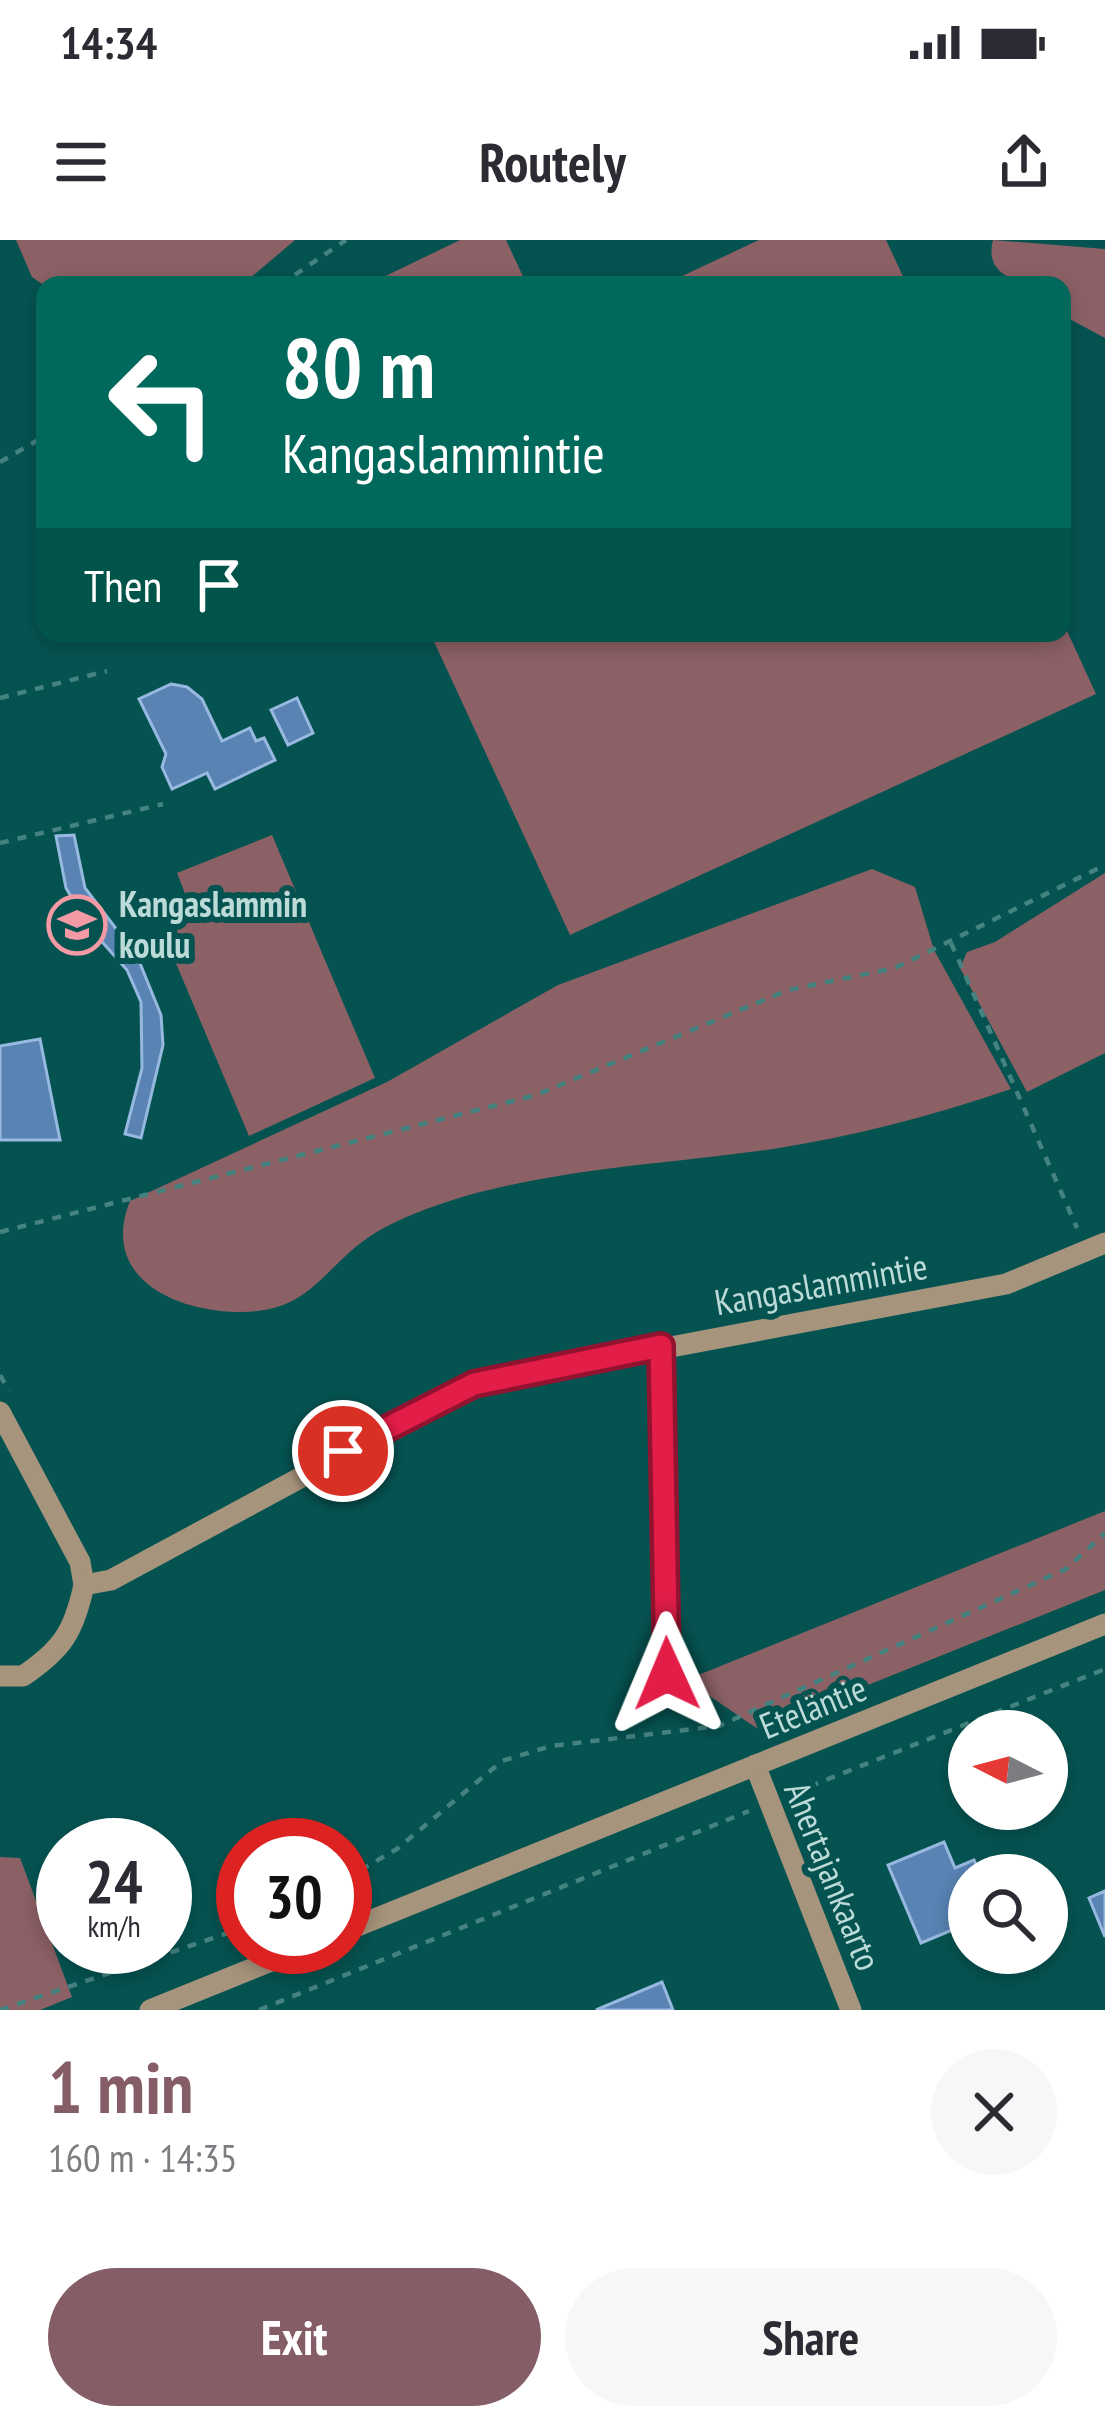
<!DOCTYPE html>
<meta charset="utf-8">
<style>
body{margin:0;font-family:"PT Sans Narrow",sans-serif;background:#f7f7f7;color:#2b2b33;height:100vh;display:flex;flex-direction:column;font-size:45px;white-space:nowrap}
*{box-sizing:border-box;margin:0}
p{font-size:39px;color:#7c7c81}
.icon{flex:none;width:66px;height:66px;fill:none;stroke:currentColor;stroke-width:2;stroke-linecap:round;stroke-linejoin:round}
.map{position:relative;height:1770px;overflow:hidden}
.sheet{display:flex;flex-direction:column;background:#fff;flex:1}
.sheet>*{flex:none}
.top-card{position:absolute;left:36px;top:36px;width:1035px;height:366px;border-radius:24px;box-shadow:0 6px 18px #0003;background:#00695c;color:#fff;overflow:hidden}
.needle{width:78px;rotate:276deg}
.fabs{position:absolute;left:948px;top:1470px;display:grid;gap:24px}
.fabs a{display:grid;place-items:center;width:120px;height:120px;border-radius:50%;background:#fff;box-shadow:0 6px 18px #0003;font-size:60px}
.speed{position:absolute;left:36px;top:1578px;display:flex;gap:24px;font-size:60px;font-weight:700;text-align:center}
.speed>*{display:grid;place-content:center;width:156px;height:156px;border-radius:50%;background:#fff;box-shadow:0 6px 18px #0003;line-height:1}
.speed small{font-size:30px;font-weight:400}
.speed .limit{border:18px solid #d22;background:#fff;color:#111}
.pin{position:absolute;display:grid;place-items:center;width:102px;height:102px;color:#fff;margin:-51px;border:6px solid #fff;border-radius:50%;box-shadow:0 3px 12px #0007}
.me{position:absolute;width:132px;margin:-66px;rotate:359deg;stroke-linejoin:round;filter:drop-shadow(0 0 9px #0008)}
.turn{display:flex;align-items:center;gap:42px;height:252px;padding:0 48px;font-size:54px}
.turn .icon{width:156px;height:156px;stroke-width:2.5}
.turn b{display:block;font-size:84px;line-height:102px}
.then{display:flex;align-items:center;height:114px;padding:0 48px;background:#0003;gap:24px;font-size:45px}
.round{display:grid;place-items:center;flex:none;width:126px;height:126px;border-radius:63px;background:#f7f7f7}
.headline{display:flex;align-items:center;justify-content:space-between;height:204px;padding:0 48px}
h1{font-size:72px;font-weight:800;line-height:90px;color:#855d66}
.cta{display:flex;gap:24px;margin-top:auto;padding:24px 48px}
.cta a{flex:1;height:138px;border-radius:72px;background:#855d66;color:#fff;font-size:48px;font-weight:800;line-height:138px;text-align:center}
.cta a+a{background:#f7f7f7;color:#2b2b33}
.status{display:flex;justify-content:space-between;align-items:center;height:84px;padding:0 60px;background:#fff;direction:ltr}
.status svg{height:33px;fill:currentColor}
header{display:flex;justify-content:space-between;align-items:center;height:156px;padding:0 48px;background:#fff;font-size:54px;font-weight:800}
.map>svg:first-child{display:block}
.green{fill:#8c6165}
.building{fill:#5883b3;stroke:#97b9e0;stroke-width:3}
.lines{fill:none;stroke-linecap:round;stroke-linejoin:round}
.path{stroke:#458381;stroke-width:4.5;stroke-dasharray:9 9;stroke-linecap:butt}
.minor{stroke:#a7947c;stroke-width:21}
.route-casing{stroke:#92132f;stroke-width:30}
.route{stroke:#e11d48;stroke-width:21}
.labels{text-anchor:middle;stroke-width:12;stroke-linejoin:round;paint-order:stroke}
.poi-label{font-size:36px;font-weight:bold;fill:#bbdad8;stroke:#055351;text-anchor:start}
.street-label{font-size:36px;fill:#bbdad8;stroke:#055351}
</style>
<div class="status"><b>14:34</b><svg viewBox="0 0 49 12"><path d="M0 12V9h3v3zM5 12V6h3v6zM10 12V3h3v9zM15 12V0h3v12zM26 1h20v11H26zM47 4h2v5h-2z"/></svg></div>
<header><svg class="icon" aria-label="menu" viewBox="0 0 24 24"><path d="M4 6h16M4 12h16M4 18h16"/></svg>Routely<svg class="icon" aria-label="share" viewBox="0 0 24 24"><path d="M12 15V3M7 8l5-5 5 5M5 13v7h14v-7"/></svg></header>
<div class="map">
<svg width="1105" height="1770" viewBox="0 0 1105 1770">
<rect width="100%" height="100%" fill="#055351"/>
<g class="green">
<polygon points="16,0 295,0 242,45 45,46 32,37"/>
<polygon points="460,0 506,0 527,45 367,45"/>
<polygon points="759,0 886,0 907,45 663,45"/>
<path d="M993,0L1105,9V98L1062,75V45C1033,45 982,43 993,0Z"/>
<polygon points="1062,380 1096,454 570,695 430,393 1062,393"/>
<polygon points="272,595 375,838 249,896 164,695 195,679 177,633"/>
<path d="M872,629L915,647L934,710L1011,849C932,876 855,896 773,909C668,924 561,928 459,958C430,967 400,978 375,993C322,1026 313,1073 238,1072C172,1071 100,1036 130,961L387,842L558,745Z"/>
<polygon points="1105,633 1105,813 1027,852 960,728 967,712 995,702"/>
<polygon points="1105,1271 1105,1350 758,1489 686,1440"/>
<polygon points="0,1617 20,1618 72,1757 40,1770 0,1770"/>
</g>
<g class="building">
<polygon points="171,444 187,447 202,459 222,501 250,488 256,501 264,498 275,520 215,549 207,533 172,549 162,527 166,514 139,459"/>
<polygon points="297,458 313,493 288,505 271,470"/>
<polygon points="74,595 85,648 137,716 161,775 163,805 141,898 125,894 142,828 141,762 127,730 89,687 66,648 56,596"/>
<polygon points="40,799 60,900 0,900 0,806"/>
<polygon points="944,1602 955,1628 974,1620 981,1635 969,1635 969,1683 921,1703 888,1625"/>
<polygon points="1105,1651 1105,1697 1089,1658"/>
<polygon points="662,1742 673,1770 596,1770"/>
</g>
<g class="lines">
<g class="path">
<polyline points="280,45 346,0"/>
<polyline points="0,222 45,196"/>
<polyline points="0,458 107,431"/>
<polyline points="0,603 163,564"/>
<polyline points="951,703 1077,988"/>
<polyline points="0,992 536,855 788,750 895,728 1105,625"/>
<polyline points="0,1135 9,1151"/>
<polyline points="793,1553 1105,1429"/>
<polyline points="345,1639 397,1609 502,1521 551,1506 719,1486 1066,1329 1105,1293"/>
<polyline points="0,1770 243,1688"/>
<polyline points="259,1770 749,1571"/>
</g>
<g class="minor">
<polyline points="661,1106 666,1434"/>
<polyline points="0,1172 80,1322 84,1345"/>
<path d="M0,1436H23C63,1409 74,1391 84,1345L111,1340L474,1144L1006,1044L1105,1003"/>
<polyline points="755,1525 851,1770"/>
<polyline points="345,1691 1105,1384"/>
<polyline points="150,1770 306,1707"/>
</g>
</g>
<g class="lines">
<defs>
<polyline id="route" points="343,1211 474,1144 661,1106 667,1434"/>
</defs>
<use href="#route" class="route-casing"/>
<use href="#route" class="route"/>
</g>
<defs>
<symbol id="school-ring" viewBox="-11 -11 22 22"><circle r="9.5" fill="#055351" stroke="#f49aa5" stroke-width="1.5"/><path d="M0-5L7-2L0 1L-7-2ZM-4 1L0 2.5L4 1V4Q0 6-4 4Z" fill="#f49aa5"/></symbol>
</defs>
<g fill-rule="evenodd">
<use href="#school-ring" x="44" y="652" width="66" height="66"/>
</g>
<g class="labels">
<g class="poi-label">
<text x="119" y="677">Kangaslammin<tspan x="119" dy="41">koulu</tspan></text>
</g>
<g class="street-label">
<text transform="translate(821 1044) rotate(-10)" y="13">Kangaslammintie</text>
<text transform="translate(813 1467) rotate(-22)" y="13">Eteläntie</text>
<text transform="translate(833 1636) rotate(68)" y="13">Ahertajankaarto</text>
</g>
</g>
</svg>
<div class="fabs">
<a><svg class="needle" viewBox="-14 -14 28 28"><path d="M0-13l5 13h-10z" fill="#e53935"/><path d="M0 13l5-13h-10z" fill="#7c7c81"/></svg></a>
<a><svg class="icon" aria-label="search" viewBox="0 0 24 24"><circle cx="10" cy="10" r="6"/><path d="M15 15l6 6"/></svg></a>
</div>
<div class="speed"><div>24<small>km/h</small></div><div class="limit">30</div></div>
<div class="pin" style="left:343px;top:1211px;background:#d93025"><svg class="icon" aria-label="arrive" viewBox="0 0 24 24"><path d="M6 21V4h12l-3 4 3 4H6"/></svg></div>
<svg class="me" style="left:667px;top:1434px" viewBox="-20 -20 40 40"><path d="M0-17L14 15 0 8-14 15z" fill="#e11d48" stroke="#fff" stroke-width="4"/></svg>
<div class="top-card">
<div class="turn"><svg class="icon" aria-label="left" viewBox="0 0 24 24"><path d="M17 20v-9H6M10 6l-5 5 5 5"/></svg><div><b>80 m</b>Kangaslammintie</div></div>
<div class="then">Then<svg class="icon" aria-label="arrive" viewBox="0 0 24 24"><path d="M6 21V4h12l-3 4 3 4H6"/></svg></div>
</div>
</div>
<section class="sheet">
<div class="headline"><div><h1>1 min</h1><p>160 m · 14:35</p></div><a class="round"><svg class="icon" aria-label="close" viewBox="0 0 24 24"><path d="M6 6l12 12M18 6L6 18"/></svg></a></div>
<div class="cta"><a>Exit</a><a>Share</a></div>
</section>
